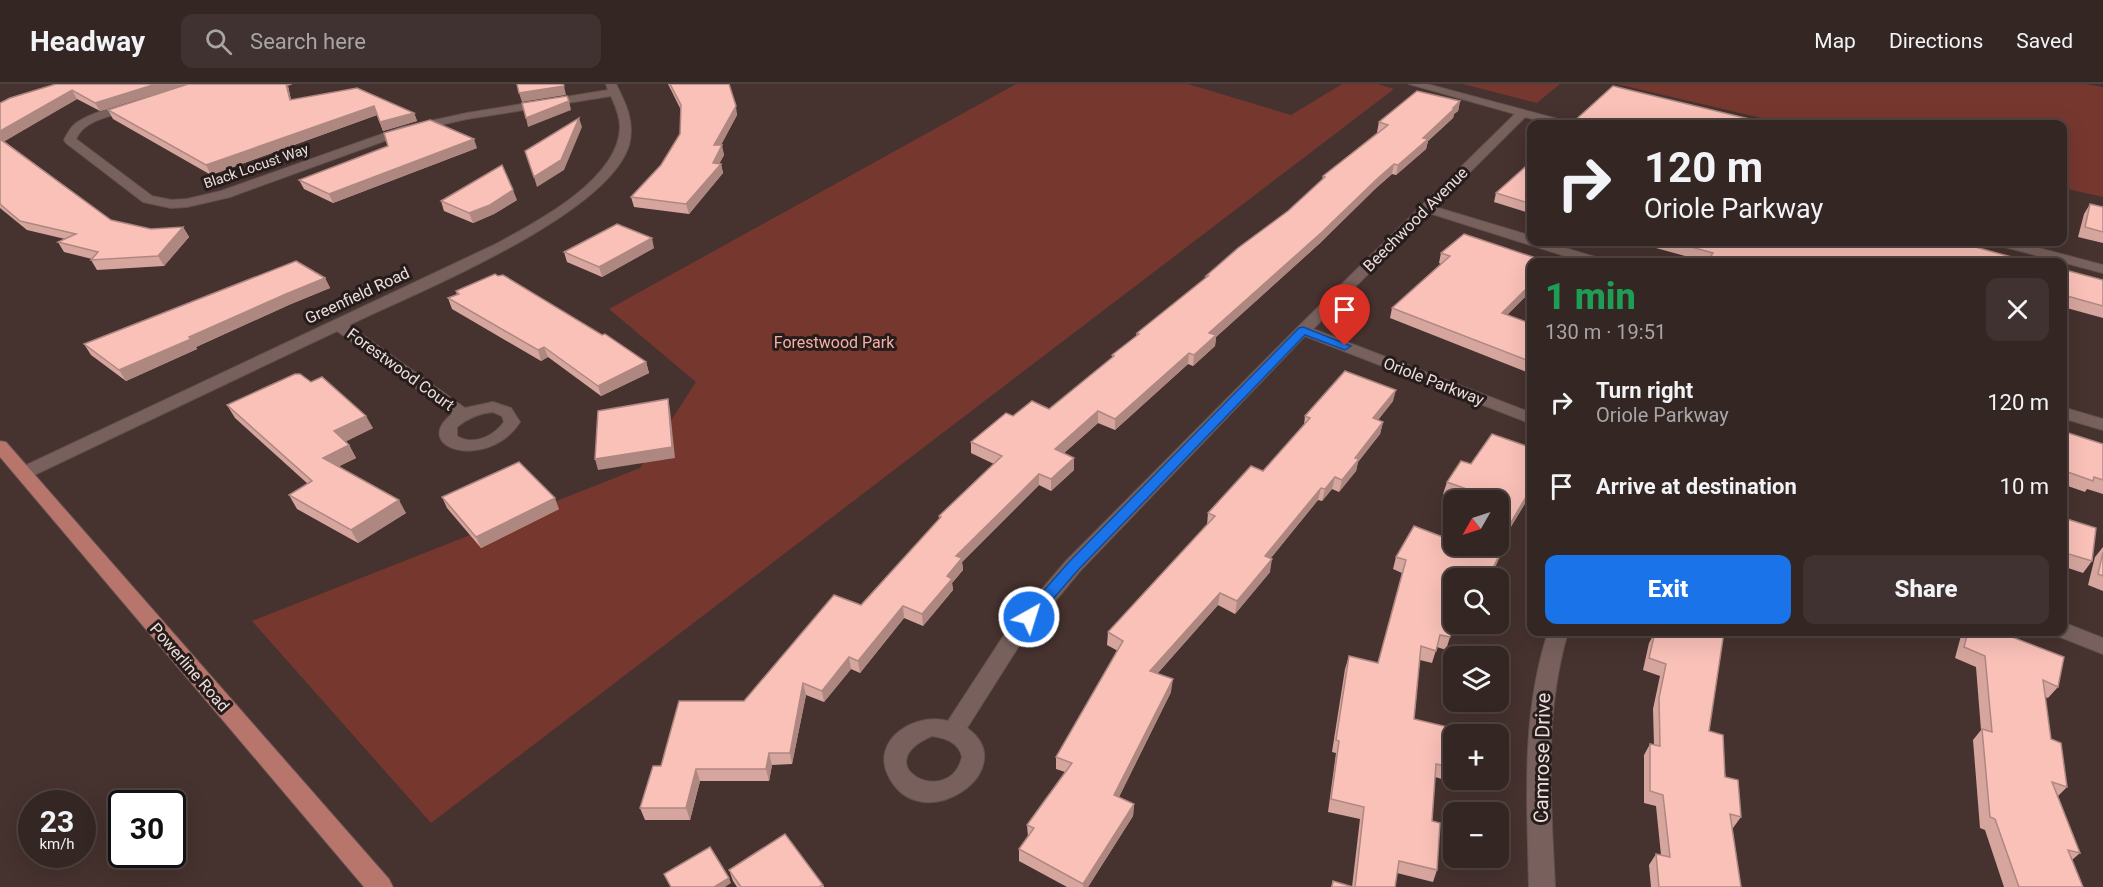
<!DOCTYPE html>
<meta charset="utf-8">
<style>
body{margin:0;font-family:Roboto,sans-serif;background:#3f3230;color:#f1f3f6;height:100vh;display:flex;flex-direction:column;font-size:22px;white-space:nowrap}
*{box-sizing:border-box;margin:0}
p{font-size:20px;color:#a9a5a6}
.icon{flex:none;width:33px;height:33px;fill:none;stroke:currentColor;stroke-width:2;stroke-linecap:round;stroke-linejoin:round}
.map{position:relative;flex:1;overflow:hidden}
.drawer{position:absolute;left:1527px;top:174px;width:540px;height:378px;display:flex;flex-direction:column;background:#342623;border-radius:12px;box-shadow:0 6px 24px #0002,0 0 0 2px #4e4341}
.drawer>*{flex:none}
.banner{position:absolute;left:1527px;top:36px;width:540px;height:126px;border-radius:12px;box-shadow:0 6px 24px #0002,0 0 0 2px #4e4341;background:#342623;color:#f1f3f6;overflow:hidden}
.needle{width:39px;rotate:231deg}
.controls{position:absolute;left:1443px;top:406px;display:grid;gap:12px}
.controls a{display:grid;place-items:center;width:66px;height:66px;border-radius:12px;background:#342623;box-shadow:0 6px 24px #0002,0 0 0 2px #4e4341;font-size:30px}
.speed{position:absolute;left:18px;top:706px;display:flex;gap:12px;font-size:30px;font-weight:700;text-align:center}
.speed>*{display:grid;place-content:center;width:78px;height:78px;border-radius:50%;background:#342623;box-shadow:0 6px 24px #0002,0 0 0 2px #4e4341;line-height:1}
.speed small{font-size:15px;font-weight:400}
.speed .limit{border:3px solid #111;border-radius:9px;background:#fff;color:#111}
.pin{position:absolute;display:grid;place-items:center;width:51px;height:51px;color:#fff;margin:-62px -26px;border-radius:50% 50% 50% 0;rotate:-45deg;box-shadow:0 0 6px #0007}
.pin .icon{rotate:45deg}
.me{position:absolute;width:66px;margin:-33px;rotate:39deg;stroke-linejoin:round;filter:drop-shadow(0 0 4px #0008)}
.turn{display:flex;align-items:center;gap:21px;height:126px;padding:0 18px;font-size:27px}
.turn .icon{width:78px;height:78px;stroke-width:2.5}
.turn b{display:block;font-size:42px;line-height:51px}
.round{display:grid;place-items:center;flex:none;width:63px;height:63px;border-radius:12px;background:#3f3230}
.headline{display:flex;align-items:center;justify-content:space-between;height:102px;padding:0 18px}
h1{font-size:36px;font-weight:800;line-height:45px;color:#1e9e55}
.cta{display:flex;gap:12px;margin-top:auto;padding:12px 18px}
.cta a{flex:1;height:69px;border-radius:12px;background:#1a73e8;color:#fff;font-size:24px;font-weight:800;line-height:69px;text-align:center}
.cta a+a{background:#3f3230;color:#f1f3f6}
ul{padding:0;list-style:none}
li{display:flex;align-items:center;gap:18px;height:84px;padding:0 18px}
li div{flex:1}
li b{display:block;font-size:22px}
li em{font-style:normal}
header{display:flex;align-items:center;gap:36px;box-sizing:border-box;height:84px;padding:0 30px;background:#342623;border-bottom:2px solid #4e4341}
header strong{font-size:28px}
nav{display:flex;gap:33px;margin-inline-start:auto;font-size:21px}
.search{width:420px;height:54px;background:#3f3230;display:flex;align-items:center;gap:15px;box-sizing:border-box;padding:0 21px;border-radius:12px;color:#a9a5a6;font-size:22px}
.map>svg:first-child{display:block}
.green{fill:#76372f}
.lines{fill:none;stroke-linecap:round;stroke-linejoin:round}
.minor-casing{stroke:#62514e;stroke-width:2}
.major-casing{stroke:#62514e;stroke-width:2}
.minor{fill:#78615d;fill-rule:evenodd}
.major{fill:#b7756b;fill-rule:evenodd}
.wall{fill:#d6a69e}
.shaded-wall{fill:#ae8781}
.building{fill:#f9c1b8;stroke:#ae8781;stroke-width:1.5}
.route{fill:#1a73e8;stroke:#114b97;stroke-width:1.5}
.labels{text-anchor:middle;stroke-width:6;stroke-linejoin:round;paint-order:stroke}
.far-street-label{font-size:14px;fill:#ecdfdc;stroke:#261c1b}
.street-label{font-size:16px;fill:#ecdfdc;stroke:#261c1b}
.park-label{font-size:16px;fill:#f5b0a5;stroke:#261c1b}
.near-street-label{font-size:20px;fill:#ecdfdc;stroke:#261c1b}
</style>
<header>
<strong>Headway</strong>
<div class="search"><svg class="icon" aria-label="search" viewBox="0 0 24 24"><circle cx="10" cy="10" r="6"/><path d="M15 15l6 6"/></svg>Search here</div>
<nav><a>Map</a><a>Directions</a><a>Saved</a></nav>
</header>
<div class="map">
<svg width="2103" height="803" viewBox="0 0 2103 803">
<rect width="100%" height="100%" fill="#46322f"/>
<g class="green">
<polygon points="1016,0 1188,0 1291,31 1342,0 1378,0 1394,5 431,739 252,537 640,384 696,298 609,225"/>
<polygon points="1463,0 1560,0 1537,19"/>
<polygon points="1617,0 2086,0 2103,3 2103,113 2063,104 2062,40 1786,40"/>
</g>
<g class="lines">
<defs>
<g id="minor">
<path d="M606,0H616C626,20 635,38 629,61C608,132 415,209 349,241L465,324L493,318L511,324L520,338C488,388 409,364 452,330L337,247L30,393H18L15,389L18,385L494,161C535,139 619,96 620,43C620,32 615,21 611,12L467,35L409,48L230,113L187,123L171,124L143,118L66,59L64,56C67,50 70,44 75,40C86,31 123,18 136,21V25C117,31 85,34 76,55L152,112L171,116L187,115L221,107L402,43L467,29L608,6ZM493,328L502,332L504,338C493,353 473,362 457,352V343C468,334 479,329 493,328Z"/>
<path d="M1409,0H1427L1569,38L1570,40H1554L1525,33L1435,123L1532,152V158H1545L1602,175L1604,178H1584L1429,129L1313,245L1532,329V340L1305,252L1080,487L1022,557L967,644C1025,685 920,758 888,691C871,655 916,628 948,637L1008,545L1066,477L1298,243L1515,30ZM932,652C945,654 959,658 962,673C950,726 864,681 932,652Z"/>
<polygon points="1995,158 2016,158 2103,181 2103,189 1997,161"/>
<polygon points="2062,323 2103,335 2103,346 2062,334"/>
<polygon points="2062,538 2103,554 2103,570 2055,551 2053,548 2062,548"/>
<path d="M1548,548H1568C1543,632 1551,717 1555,803H1529C1527,716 1521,632 1548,548Z"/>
</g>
<polygon id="major" points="0,357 6,358 389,795 393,803 364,803 0,373"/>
</defs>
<use href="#minor" class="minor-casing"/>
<use href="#major" class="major-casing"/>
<use href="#minor" class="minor"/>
<use href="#major" class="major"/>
</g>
<g class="wall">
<polygon points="56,0 188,0 100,27 77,15 4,57 111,136 151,145 183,143 189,153 164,182 97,186 91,176 92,175 64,168 58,158 65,155 27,146 0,124 0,19"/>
<polygon points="668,0 729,0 737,31 721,61 724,71 719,80 721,80 723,89 689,130 634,123 631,113 661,81 680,50 681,26"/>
<polygon points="288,2 291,16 414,29 417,37 383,47 377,31 211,91 113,35 108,26"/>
<polygon points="1460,17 1458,27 1454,30 1453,34 1428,57 1426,65 1396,91 1392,90 1375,105 1319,160 1216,253 1215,262 1193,282 1188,280 1115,346 1098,339 1064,369 1074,386 1051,407 1039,401 962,478 963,486 952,499 953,506 923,542 904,534 860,589 851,585 824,618 806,611 792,680 772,681 769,697 700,697 690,736 645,736 640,724 661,682 744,617 861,521 939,435 939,432 994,380 971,369 971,358 1013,332 1049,325 1112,274 1112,271 1136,252 1137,249 1206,194 1206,192 1288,127 1322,96 1323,92 1378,48 1377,48 1379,38"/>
<polygon points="388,62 477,64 333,119 304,105 299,96"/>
<polygon points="1532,77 1532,130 1494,118 1496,109"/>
<polygon points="517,116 494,130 473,139 444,127 441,117"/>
<polygon points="2090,120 2103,123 2103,159 2078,153 2084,130"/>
<polygon points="1634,158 1957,158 2030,178 1707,178"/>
<polygon points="654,164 602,193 567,178 564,168"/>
<polygon points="1441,169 1532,178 1532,206 1507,231 1532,240 1532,290 1390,234 1392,224 1441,180 1439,179"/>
<polygon points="2069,187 2103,196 2103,234 2063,223 2067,189"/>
<polygon points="325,194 330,204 291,220 196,263 197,265 126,297 91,271 84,260"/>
<polygon points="456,207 646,278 649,289 601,312 548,273 541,277 452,225 448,214 457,211"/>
<polygon points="1393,317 1378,336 1383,338 1380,350 1358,378 1356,387 1339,408 1332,405 1322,417 1318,416 1270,475 1270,488 1235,530 1218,521 1157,590 1171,608 1119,713 1134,720 1133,732 1088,803 1067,803 1019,777 1019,765 1028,753 1027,741 1065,688 1056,685 1056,673 1118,567 1107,561 1108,548 1207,441 1208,429 1263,387 1304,341 1305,332"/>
<polygon points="227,321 373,344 346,357 349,361 356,374 339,382 406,429 358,459 297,425 289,411 308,400 235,334"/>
<polygon points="2062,347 2103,360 2103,410 2087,405 2085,408 2062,400"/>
<polygon points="1532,364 1532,408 1506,451 1504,464 1454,495 1450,553 1446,566 1437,563 1432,579 1420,576 1414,635 1450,683 1445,696 1435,693 1432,737 1437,786 1433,798 1397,789 1395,803 1331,803 1333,797 1352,803 1360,735 1328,728 1336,669 1332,668 1345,585 1349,572 1378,579 1402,489 1393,485 1396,473 1443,453 1498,417 1462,417 1443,410 1447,398 1471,380"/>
<polygon points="442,413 559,425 481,464 447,424"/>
<polygon points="2067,435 2092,477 2083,489 2062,482 2062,441"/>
<polygon points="2103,463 2103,507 2088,501 2095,473"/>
<polygon points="1655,548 1664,551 1666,548 1724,548 1709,647 1741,733 1733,744 1732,744 1741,803 1651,803 1649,781 1656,770 1661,771 1656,722 1644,719 1644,671 1650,660 1654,661 1653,625 1660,592 1643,586 1649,559"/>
<polygon points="1962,548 1999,548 2058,603 2048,614 2045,613 2051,655 2067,703 2058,712 2080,769 2072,776 2083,803 2004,803 1985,746 1980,744 1973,656 1981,646 1976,583 1955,574"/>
<polygon points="729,786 823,801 824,803 737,803 733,797"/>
</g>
<g class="shaded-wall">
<polygon points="156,0 188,0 100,27 95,19"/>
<polygon points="286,0 293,0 288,2 293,25 290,16"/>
<polygon points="564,2 566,11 522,18 519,9"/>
<polygon points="72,6 77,15 0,60 0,47"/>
<polygon points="569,17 571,26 528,43 526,34"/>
<polygon points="1460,17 1458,27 1454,30 1453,34 1428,57 1426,65 1396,91 1398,81 1423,54"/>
<polygon points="374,22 377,31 211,91 206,81"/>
<polygon points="736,22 737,31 716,70 714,61"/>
<polygon points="414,29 417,37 383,47 380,38"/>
<polygon points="579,34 582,43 564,86 537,103 534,93"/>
<polygon points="474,55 477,64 333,119 329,110"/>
<polygon points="722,61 724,71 716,86 721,80 723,89 689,130 686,120 713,79"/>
<polygon points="1394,80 1392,90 1375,105 1319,160 1216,253 1215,262 1193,282 1194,271 1209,249 1377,95"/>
<polygon points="513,106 517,116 494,130 473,139 469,129"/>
<polygon points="183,143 189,153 164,182 158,172"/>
<polygon points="652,154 654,164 602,193 599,183"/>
<polygon points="325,194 330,204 291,220 196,263 197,265 126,297 119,286 189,253 286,210"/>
<polygon points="1532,199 1532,206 1499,239 1502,229"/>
<polygon points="544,263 548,273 541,277 538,266"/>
<polygon points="1189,269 1188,280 1115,346 1115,335"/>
<polygon points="646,278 649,289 601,312 598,302"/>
<polygon points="1396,306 1393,317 1370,346 1373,334"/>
<polygon points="668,315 670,326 675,374 598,386 595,375"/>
<polygon points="1098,327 1098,339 1055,377 1055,365"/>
<polygon points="366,332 373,344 341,360 334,347"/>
<polygon points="1383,338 1380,350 1358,378 1356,387 1339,408 1342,396 1355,374"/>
<polygon points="349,361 356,374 330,387 323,374"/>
<polygon points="1074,374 1074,386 1051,407 1051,395"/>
<polygon points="1039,390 1039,401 962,478 963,486 952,499 953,506 923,542 922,530 947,492 956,472"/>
<polygon points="1335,393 1332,405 1322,417 1325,405"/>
<polygon points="1532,403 1532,408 1499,462 1504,450"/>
<polygon points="1321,404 1318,416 1263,484 1265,472"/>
<polygon points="555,414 559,425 481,464 476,453"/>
<polygon points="399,416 406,429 358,459 351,446"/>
<polygon points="1508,452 1504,464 1490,495 1488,495"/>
<polygon points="1272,475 1270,488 1235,530 1237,517"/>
<polygon points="1220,509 1218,521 1149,599 1150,587"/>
<polygon points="903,522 904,534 860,589 858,577"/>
<polygon points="849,573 851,585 824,618 822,607"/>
<polygon points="1173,595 1171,608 1114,723 1114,711"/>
<polygon points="803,599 806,611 792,680 790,669"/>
<polygon points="769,669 772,681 769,697 766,685"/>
<polygon points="696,685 700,697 690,736 686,724"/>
<polygon points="1134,720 1133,732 1088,803 1083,803 1083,800"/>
<polygon points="729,794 731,799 725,803 714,803"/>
</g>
<g class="building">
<polygon points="56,0 156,0 95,19 72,6 0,47 0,19 10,14"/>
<polygon points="188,0 286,0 290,16 357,4 414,29 380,38 374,22 206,81 108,26"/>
<polygon points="517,0 563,0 564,2 519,9"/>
<polygon points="670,0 729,0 736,22 714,61 722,61 713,79 721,80 686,120 631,113 661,81 680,50 681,21"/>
<polygon points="1613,2 1770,40 1571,40"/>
<polygon points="1417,7 1460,17 1453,24 1455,24 1423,54 1428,55 1398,81 1394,80 1377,95 1321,149 1209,249 1216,251 1194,271 1189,269 1115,335 1098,327 1055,365 1074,374 1051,395 1039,390 956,472 962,474 947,492 952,495 922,530 903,522 858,577 849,573 822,607 803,599 790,669 769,669 766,685 696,685 686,724 640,724 653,682 661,682 679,617 744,617 834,511 861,521 941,433 939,432 1002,372 971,358 1006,329 1013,332 1032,317 1049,325 1114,272 1112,271 1139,250 1137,249 1208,192 1206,192 1238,164 1288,127 1325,93 1323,92 1388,41 1379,38"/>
<polygon points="567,12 569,17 526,34 522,19"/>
<polygon points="579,34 561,76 534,93 525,67"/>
<polygon points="430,36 474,55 329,110 299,96 388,62 384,49"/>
<polygon points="0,55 111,136 151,145 183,143 158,172 91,176 98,168 58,158 76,150 20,137 0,120"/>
<polygon points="1532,77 1532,120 1496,109"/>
<polygon points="502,81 513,106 490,121 469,129 441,117"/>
<polygon points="2090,120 2103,123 2103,148 2085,143"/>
<polygon points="617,140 652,154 599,183 564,168"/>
<polygon points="1464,150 1548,178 1532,178 1532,199 1502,229 1532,240 1532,278 1392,224 1450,172 1441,169"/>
<polygon points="1673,158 1957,158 2030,178 1733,178 1711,172 1713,169"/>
<polygon points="296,177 325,194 286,210 189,253 191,255 119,286 84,260"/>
<polygon points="2069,187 2103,196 2103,222 2067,212 2062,226 2062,188 2068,189"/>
<polygon points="495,190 498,192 503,191 602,251 605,250 646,278 598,302 544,263 538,266 448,214 459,210 456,207"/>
<polygon points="1345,287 1396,306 1373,334 1383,338 1355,374 1359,375 1342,396 1335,393 1325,405 1321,404 1265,472 1272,475 1237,517 1220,509 1150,587 1173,595 1114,711 1134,720 1083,800 1019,765 1034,744 1027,741 1072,679 1056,673 1123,557 1108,548 1215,432 1208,429 1251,382 1263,387 1310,334 1305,332"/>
<polygon points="295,290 300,290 311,298 322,293 366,332 334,347 349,361 323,374 399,416 351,446 289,411 312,397 227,321"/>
<polygon points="668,315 672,363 595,375 598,327"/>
<polygon points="2062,347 2103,360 2103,396 2094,393 2093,397 2062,386"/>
<polygon points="1492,350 1532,364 1532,403 1504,450 1508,452 1488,495 1454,495 1454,539 1450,553 1440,551 1436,567 1421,562 1414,635 1452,644 1450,683 1436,680 1432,737 1440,739 1437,786 1399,777 1395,803 1355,803 1364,723 1331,715 1339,657 1336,656 1349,572 1378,579 1406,476 1396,473 1414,442 1443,453 1454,436 1454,462 1498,462 1498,417 1466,417 1472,407 1447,398 1461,377 1471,380"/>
<polygon points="519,378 555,414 476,453 442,413"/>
<polygon points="2067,435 2096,444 2092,477 2062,468 2062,442 2066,443"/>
<polygon points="2103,468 2103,492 2098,490"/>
<polygon points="1655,548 1665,551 1667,548 1724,548 1709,647 1723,651 1725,693 1738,696 1741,733 1730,730 1741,803 1659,803 1656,770 1670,773 1663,711 1650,707 1650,660 1660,662 1659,614 1666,580 1649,574"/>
<polygon points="1968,548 1999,548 2064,573 2058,603 2043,596 2051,655 2061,659 2067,703 2052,698 2080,769 2068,766 2083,803 2019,803 1995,735 1990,733 1982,645 1992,648 1985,572 1964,563"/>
<polygon points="785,750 823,801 819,803 741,803 729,786"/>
<polygon points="710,763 729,794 714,803 671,803 664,790"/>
<polygon points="1333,797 1353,803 1332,803"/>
</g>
<polygon class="route" points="1303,243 1351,262 1345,266 1305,251 1078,486 1034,537 1024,537 1021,533 1024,529 1068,479 1299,244"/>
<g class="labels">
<g class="far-street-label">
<text transform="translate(256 82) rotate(-19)" y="5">Black Locust Way</text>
</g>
<g class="street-label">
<text transform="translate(1415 135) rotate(-45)" y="6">Beechwood Avenue</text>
<text transform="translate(357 211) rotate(-25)" y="6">Greenfield Road</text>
<text transform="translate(401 285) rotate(36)" y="6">Forestwood Court</text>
<text transform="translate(1434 297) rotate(21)" y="6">Oriole Parkway</text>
<text transform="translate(190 583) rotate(49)" y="6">Powerline Road</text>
</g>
<g class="park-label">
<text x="834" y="264">Forestwood Park</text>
</g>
<g class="near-street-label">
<text transform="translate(1542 674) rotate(-89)" y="7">Camrose Drive</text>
</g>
</g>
</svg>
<div class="controls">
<a><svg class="needle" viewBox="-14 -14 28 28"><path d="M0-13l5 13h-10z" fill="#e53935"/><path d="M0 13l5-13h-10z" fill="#a9a5a6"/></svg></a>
<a><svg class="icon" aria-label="search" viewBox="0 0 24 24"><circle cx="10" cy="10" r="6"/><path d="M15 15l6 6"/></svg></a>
<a><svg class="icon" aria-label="layers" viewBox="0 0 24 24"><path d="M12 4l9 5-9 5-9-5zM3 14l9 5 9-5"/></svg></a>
<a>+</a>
<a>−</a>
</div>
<div class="speed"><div>23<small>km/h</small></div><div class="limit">30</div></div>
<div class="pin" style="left:1345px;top:262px;background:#d93025"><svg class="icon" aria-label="arrive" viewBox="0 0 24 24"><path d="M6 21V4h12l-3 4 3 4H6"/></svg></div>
<svg class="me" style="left:1029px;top:533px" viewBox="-20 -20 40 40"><circle r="17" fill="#1a73e8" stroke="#fff" stroke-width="3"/><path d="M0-11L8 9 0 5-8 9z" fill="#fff"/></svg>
<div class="banner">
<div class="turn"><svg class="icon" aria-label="right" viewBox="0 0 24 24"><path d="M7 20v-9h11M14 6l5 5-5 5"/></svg><div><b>120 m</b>Oriole Parkway</div></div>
</div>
<section class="drawer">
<div class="headline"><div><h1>1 min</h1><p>130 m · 19:51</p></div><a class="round"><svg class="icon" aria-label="close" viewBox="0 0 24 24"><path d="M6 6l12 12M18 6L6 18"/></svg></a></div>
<ul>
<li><svg class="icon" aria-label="right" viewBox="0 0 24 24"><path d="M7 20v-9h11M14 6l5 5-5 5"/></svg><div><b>Turn right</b><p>Oriole Parkway</p></div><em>120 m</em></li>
<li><svg class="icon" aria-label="arrive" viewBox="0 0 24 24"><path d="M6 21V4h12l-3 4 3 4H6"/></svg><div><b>Arrive at destination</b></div><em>10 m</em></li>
</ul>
<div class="cta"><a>Exit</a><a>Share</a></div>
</section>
</div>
